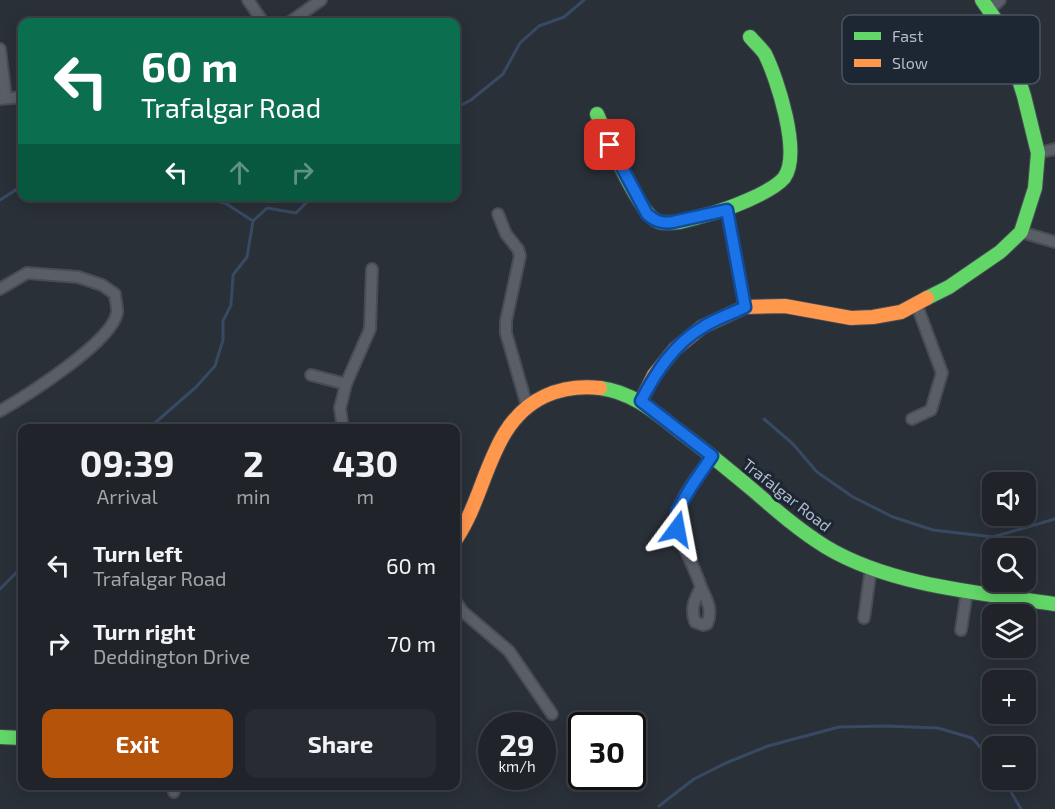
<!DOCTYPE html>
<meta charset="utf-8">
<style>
body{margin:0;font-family:"Exo 2",sans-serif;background:#282c32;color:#f1f3f6;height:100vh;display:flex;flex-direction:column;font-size:22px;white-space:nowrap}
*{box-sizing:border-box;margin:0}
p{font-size:20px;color:#a2a4a8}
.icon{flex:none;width:33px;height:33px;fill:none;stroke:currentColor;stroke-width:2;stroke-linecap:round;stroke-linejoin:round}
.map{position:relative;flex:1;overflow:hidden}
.side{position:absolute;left:18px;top:424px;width:442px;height:366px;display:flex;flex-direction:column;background:#20242a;border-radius:12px;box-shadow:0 3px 15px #0003,0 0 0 2px #3d4147}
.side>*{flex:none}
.top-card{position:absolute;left:18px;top:18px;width:442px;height:183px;border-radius:12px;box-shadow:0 3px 15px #0003,0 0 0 2px #3d4147;background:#0b6e4f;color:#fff;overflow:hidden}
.controls{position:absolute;left:982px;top:472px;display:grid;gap:12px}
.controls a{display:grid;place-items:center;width:54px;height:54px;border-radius:12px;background:#20242a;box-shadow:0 3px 15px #0003,0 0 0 2px #3d4147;font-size:30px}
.speed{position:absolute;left:478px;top:712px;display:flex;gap:12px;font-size:30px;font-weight:700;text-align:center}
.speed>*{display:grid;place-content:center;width:78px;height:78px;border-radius:50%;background:#20242a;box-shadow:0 3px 15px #0003,0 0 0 2px #3d4147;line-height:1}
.speed small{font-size:15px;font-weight:400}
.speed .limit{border:3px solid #111;border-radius:9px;background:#fff;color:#111}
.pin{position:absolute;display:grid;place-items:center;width:51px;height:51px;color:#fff;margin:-26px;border-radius:12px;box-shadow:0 3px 9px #0006}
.me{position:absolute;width:66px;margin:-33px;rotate:13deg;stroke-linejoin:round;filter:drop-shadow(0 0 4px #0008)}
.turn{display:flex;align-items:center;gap:21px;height:126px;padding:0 24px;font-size:27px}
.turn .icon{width:78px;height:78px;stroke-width:2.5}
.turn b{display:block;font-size:42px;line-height:51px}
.lanes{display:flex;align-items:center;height:57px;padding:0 24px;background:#0003;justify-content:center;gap:30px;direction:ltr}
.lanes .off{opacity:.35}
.eta{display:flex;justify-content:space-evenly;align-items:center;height:102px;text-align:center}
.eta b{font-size:36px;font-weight:700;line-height:42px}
.primary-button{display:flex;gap:12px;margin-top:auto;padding:12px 24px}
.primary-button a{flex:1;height:69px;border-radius:12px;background:#b45309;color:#fff;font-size:24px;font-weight:700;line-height:69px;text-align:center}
.primary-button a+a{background:#282c32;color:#f1f3f6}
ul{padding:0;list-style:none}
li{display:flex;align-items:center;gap:18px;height:78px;padding:0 24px}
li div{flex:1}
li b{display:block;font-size:22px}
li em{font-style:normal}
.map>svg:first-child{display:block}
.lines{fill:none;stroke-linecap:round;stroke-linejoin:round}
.stream{stroke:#384963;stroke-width:3}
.street-casing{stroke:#484c53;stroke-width:14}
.fast-casing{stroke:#484c53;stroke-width:16}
.slow-casing{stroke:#484c53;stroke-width:16}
.street{stroke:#5a5e66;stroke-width:10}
.fast{stroke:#63d668;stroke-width:14}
.slow{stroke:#ff974d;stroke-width:14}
.route-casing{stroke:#114b97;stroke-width:15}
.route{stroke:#1a73e8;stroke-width:10}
.labels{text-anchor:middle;stroke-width:6;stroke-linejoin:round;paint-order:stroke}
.street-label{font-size:16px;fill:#b4bcc9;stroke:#1d2633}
.key{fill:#1d2633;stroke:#4a5360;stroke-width:1.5}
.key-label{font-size:16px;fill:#b4bcc9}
</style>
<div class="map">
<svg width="1055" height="809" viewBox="0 0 1055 809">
<rect width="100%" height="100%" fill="#2a3038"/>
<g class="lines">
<g class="stream">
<polyline points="456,108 471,100 503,74 520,43 539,26 564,17 584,0"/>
<polyline points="192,196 225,203 253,221"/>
<polyline points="0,200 22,186"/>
<polyline points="764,419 793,444 817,472 853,497 893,517 933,530 993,537 1055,519"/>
<polyline points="148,429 196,387 215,366 223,340 223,321 231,305 233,275 247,257 253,221 267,208 296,213 313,196"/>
<polyline points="0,589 17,572 19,560 22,558"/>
<polyline points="1004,780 1021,809"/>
<polyline points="659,806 694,779 726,763 768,746 839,727 884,726 938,728 972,738 993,761"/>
</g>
<defs>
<g id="street">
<polyline points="248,0 263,22"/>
<polyline points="989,10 1000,0"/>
<polyline points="290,22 321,0"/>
<polyline points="0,49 6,98"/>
<polyline points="0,99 22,97"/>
<polyline points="1038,153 1055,149"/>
<polyline points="727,210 745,307"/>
<polyline points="498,214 506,234 518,249 520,256 506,321 506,333 527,406"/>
<polyline points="1021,232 1055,242"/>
<path d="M0,289L27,273L78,277L102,285L115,294C115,300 118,308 117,313C112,342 26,396 0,411"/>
<polyline points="311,375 346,384"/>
<polyline points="912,419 931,410 942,373 916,303"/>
<polyline points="343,429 340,408 346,384 370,329 372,269"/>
<path d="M701,587C707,600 713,610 707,624L703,625L695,622C690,608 695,599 701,587C695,568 684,550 678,530C670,507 699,475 712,456"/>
<polyline points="456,602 462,611 509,651 552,714"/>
<polyline points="864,618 871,568"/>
<polyline points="961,630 967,591"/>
<polyline points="173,786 174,792"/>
</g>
<g id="fast">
<path d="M597,114C606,135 639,213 657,221C670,227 693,218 706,215C726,210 771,193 784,178C802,154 777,78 765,54C761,48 755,43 750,37"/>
<polyline points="927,298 949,287 1000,252 1021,232 1035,188 1038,153 1024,96 1004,32 982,0"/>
<path d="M600,388C632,392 655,412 679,431C705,450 729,470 754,491C777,511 800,531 826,547C891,586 981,593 1055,604"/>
<polyline points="0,737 22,738"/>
</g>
<g id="slow">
<polyline points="641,401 654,375 675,349 702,327 745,307 785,306 851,318 873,317 901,312 927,298"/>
<path d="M456,539C488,492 489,422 545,396C563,388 581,386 600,388"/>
</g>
</defs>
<use href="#street" class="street-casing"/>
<use href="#fast" class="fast-casing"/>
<use href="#slow" class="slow-casing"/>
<use href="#street" class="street"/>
<use href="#fast" class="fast"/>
<use href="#slow" class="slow"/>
</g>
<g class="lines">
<defs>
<path id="route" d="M610,145L647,214C655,221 662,224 673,222L727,210L745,307C731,314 715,319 703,327C674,344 656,372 641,401L712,456L691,487L677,511V529"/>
</defs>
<use href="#route" class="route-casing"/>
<use href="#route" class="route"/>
</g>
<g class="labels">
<g class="street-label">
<text transform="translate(787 495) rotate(38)" y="6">Trafalgar Road</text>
</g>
</g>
<rect x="842" y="15" width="198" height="69" rx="9" class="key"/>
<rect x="854" y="32" width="27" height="8" fill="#63d668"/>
<rect x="854" y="59" width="27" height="8" fill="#ff974d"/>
<g class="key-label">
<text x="892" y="42">Fast</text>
<text x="892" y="69">Slow</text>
</g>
</svg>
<div class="controls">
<a><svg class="icon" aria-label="sound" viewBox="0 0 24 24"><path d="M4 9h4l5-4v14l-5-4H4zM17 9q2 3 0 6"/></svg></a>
<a><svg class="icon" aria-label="search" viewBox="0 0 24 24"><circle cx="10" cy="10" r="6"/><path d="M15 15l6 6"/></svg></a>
<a><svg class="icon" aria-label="layers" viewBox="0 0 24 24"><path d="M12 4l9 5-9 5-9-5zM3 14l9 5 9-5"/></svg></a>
<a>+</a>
<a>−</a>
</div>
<div class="speed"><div>29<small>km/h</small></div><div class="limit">30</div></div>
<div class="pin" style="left:610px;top:145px;background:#d93025"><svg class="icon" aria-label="arrive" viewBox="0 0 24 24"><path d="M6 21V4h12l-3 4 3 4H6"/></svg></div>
<svg class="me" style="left:677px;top:529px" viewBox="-20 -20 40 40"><path d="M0-17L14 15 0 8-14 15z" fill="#1a73e8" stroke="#fff" stroke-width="4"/></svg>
<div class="top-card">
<div class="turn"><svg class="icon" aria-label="left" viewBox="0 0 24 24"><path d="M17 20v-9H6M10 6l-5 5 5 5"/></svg><div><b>60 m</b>Trafalgar Road</div></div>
<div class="lanes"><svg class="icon" aria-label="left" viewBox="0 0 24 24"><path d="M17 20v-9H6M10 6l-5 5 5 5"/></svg><svg class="icon off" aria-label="ahead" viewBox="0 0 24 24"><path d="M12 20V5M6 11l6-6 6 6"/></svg><svg class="icon off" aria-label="right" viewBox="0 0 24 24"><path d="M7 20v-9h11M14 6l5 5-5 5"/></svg></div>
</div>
<section class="side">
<div class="eta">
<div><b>09:39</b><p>Arrival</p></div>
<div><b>2</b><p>min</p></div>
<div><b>430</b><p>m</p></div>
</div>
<ul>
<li><svg class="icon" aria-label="left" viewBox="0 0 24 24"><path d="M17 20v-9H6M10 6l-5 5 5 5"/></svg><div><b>Turn left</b><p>Trafalgar Road</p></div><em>60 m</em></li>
<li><svg class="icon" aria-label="right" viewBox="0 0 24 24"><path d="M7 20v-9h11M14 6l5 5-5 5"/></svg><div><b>Turn right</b><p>Deddington Drive</p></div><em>70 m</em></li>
</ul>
<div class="primary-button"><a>Exit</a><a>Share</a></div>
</section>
</div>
